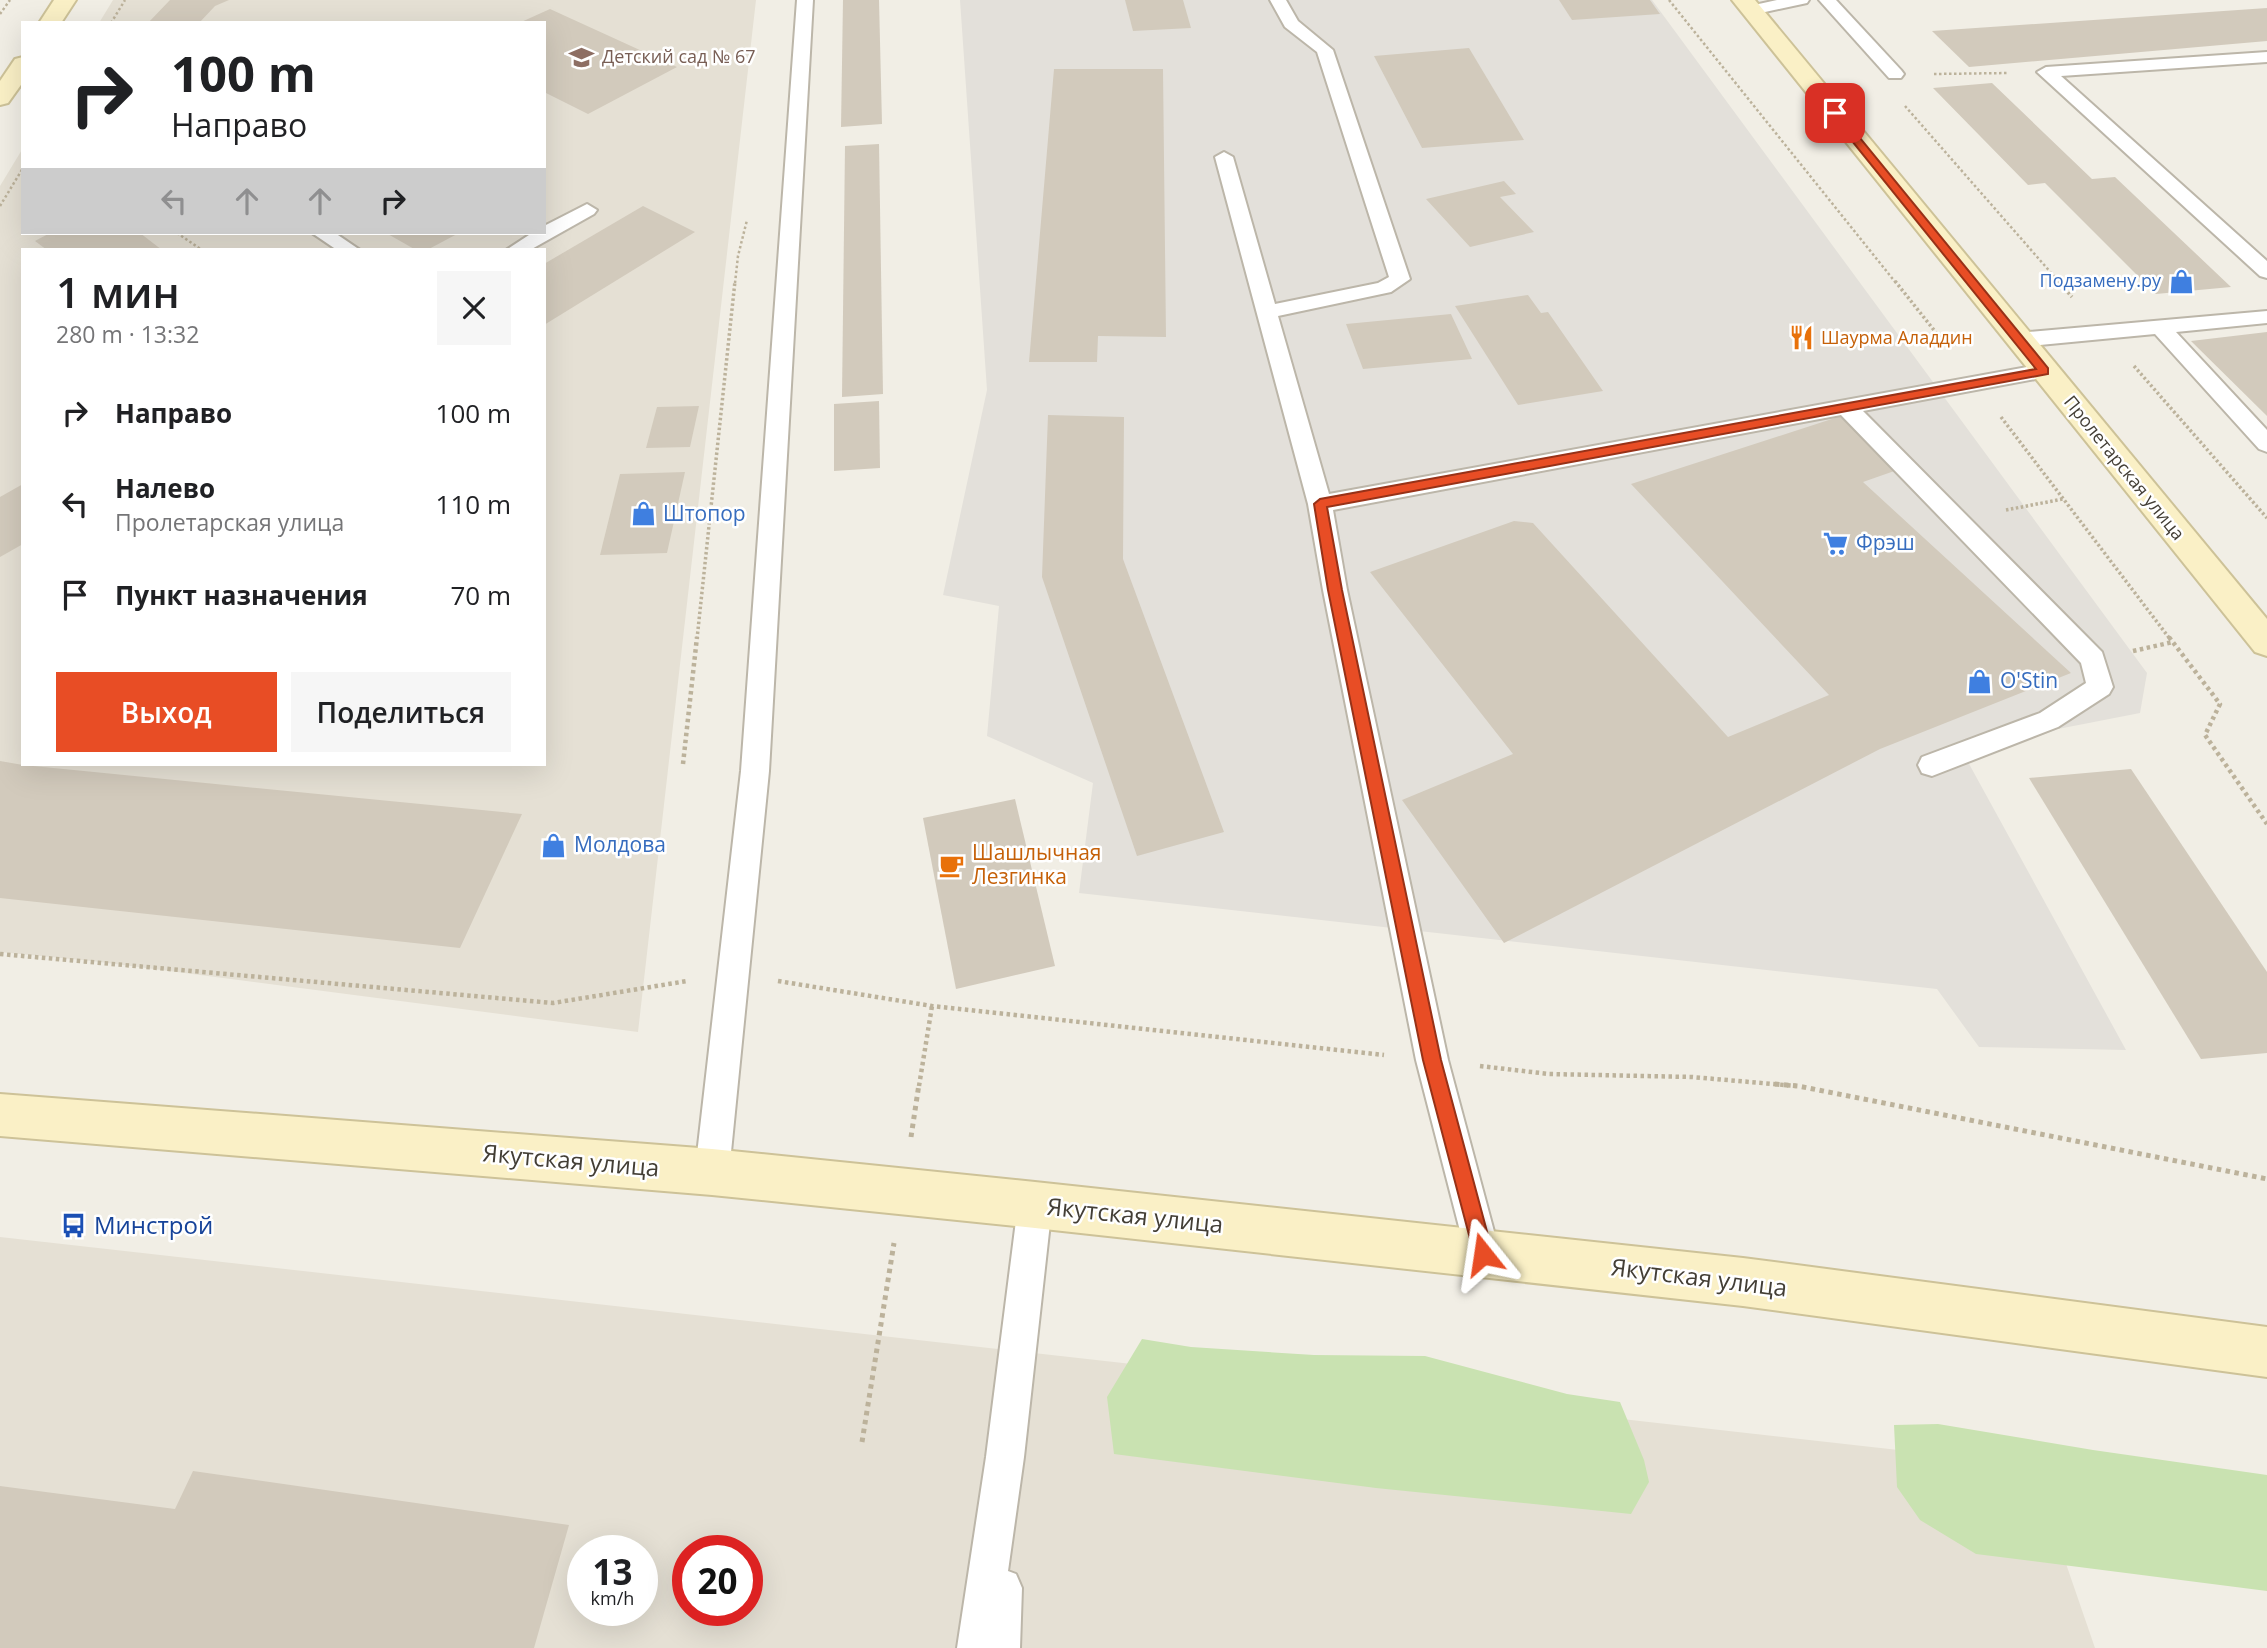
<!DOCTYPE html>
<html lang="ru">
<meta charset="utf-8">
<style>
body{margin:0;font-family:"Open Sans",sans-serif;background:#f6f6f6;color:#202124;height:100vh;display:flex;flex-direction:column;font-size:26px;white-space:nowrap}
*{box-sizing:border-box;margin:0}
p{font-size:23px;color:#757577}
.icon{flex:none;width:38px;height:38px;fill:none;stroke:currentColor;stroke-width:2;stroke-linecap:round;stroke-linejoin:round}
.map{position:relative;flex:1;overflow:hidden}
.sheet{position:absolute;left:21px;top:248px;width:525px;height:518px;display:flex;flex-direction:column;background:#fff;border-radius:0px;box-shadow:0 7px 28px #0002}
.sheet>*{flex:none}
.top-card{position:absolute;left:21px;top:21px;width:525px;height:214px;border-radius:0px;box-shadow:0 7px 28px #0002;background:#fff;color:#202124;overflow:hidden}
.speed{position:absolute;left:567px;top:1535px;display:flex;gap:14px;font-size:35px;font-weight:700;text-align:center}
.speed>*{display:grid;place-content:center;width:91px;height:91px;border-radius:50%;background:#fff;box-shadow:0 7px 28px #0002;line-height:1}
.speed small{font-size:18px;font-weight:400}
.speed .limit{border:10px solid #d22;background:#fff;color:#111}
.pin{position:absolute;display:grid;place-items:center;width:60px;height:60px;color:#fff;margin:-30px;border-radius:14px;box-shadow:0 4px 10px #0006}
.me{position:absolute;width:77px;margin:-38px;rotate:345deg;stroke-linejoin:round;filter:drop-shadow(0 0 5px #0008)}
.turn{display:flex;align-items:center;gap:24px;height:147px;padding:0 35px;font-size:32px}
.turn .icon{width:91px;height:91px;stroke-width:2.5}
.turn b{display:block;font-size:49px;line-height:60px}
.lanes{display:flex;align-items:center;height:66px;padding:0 35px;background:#0003;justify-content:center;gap:35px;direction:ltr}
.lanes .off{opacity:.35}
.round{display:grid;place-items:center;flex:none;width:74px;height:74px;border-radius:0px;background:#f6f6f6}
.summary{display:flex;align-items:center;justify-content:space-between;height:119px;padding:0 35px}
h1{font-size:42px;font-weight:600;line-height:52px}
.action{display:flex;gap:14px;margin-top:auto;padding:14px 35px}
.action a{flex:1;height:80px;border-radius:0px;background:#e84d25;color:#fff;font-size:28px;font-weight:600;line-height:80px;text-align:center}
.action a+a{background:#f6f6f6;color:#202124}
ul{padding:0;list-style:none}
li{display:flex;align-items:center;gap:21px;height:91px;padding:0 35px}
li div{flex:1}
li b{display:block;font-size:26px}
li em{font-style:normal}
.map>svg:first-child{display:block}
.residential{fill:#e5e0d4;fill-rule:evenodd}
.industrial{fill:#e3e0da}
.green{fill:#c9e2b1}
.building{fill:#d2cabc}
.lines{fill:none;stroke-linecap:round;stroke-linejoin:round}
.lane-casing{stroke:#bcb6a9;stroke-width:4}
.secondary-casing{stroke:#cdc298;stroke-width:4}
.path-far3{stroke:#bcb29b;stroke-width:2.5;stroke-dasharray:2.5 2.5;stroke-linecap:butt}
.path-far2{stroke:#bcb29b;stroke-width:3.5;stroke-dasharray:2.5 2.5;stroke-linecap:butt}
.path-far1{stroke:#bcb29b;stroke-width:4.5;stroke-dasharray:3.5 3.5;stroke-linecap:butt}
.path{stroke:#bcb29b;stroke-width:5;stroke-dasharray:4.5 4.5;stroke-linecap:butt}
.lane{fill:#fff;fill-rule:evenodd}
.secondary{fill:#faf0c6;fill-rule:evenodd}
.route{fill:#e84d25;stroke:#973218;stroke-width:2}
.labels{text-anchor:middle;stroke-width:5;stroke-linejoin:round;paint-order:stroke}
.far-education-label{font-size:18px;fill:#785e54;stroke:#fff;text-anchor:start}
.far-shop-label{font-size:18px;fill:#366cbe;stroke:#fff;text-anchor:end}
.far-food-label{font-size:18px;fill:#c56008;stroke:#fff;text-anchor:start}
.far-street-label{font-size:18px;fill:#433e35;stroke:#fff}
.shop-label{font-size:21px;fill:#366cbe;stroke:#fff;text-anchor:start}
.food-label{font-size:21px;fill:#c56008;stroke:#fff;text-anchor:start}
.near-street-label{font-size:24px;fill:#433e35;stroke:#fff}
.near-transit-label{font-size:24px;fill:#164399;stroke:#fff;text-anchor:start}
</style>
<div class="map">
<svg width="2267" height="1648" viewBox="0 0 2267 1648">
<rect width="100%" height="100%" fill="#f1eee5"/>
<g class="residential">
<path d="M113,0H756L638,1032L92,961L0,952V186L23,148V233H544V23H99ZM23,250H544V765H23Z"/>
<path d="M0,1237L2032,1465L2095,1648H0ZM583,1550H642V1610H583ZM688,1550H747V1610H688Z"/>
</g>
<polygon class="industrial" points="960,0 1652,0 2147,673 2140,713 2058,729 1968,762 2126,1050 1979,1047 1937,989 1079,893 1093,783 987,736 999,606 943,595 987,390"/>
<g class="green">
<polygon points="1142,1339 1191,1347 1314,1355 1425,1356 1567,1394 1620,1402 1644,1460 1649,1482 1631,1514 1376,1488 1114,1454 1107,1397"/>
<polygon points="1938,1424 2093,1450 2267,1475 2267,1591 1976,1554 1920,1520 1897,1487 1894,1425"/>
</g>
<g class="building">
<polygon points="170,0 229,0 215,6 199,23 148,23"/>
<polygon points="843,0 879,0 882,124 841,127"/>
<polygon points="1125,0 1183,0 1191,28 1133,31"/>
<polygon points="1559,0 1650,0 1660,14 1572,20"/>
<polygon points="2267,8 2267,41 1969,67 1932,31"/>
<polygon points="550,9 677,67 588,114 544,92 544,23 519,23"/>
<polygon points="1469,48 1524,140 1422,148 1374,56"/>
<polygon points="1054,69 1163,69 1166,337 1098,336 1097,362 1029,362"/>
<polygon points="1992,83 2092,179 2115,177 2231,287 2156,294 2045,183 2028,185 1933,88"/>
<polygon points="879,144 883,394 842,397 845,146"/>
<polygon points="1504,181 1516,194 1500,197 1534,232 1470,247 1426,199"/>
<polygon points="643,206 695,232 544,325 544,264"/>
<polygon points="50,233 140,233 162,250 47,250 35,241"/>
<polygon points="386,233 459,233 427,250 416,250"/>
<polygon points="1528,295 1541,313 1548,312 1603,391 1518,405 1455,306"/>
<polygon points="1451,314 1472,359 1363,369 1346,324"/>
<polygon points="2267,332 2267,416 2191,341"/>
<polygon points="879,401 880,468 834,471 834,404"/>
<polygon points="699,406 690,447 646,448 657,407"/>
<polygon points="1048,415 1124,417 1123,559 1224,832 1137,856 1042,577"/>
<polygon points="1841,416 1900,469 1863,482 2071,673 1880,749 1504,943 1402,800 1513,754 1370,572 1514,521 1533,523 1728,737 1829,695 1631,484"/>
<polygon points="685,472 667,553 600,555 620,474"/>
<polygon points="23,484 23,544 0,557 0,497"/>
<polygon points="0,761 23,765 522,814 460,948 0,898"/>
<polygon points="2131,769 2267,972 2267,1053 2201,1059 2029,778"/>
<polygon points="1015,799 1055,966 956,989 923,818"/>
<polygon points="193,1471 569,1525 534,1648 0,1648 0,1486 175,1509"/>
</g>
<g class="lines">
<defs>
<g id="lane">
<polygon points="797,0 813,0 769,771 729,1172 724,1184 712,1188 700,1184 695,1172 741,771"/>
<polygon points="1270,0 1286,0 1298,21 1333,50 1410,279 1391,292 1278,316 1329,494 2044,364 2052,366 2055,371 2052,376 1863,411 2102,652 2113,687 2109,694 2058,727 1932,776 1922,773 1918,765 1922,757 2040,713 2086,683 2081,663 1841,415 1333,510 1347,590 1448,1060 1500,1254 1495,1266 1483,1271 1471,1266 1466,1254 1416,1060 1323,590 1308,504 1215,157 1224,152 1233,157 1275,304 1378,283 1389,277 1317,52 1285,27"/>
<polygon points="1777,0 1809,0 1807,3 1751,15 1743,10 1745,7"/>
<polygon points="1819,0 1836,0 1901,70 1904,74 1901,78 1889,78"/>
<polygon points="2267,52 2267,62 2061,76 2267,261 2267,278 2260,276 2037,72 2046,67"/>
<polygon points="587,204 597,210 594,214 530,250 506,250 532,233 544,233 544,226"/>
<polygon points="312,233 335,233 360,250 337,250"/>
<polygon points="2267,311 2267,323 2176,332 2267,430 2267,452 2259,449 2155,334 2018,347 2011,345 2008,340 2011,335 2018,333"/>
<polygon points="1035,1188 1047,1193 1052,1205 1024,1457 1008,1571 1016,1574 1022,1588 1020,1648 957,1648 986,1457 1018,1205 1023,1193"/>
</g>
<g id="secondary">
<polygon points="54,0 76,0 61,23 39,23"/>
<polygon points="1732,0 1755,0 2267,619 2267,656 2255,652"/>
<polygon points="23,57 23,82 8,103 0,105 0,81 15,59"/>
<polygon points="0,1094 712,1149 1035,1182 1743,1258 2267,1327 2267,1377 1743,1306 1035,1228 712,1195 0,1136"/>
</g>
</defs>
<use href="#lane" class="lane-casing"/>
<use href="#secondary" class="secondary-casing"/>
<g class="path-far3">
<polyline points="1669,0 1896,283"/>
<polyline points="0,14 10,0"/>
<polyline points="111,23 125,0"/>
<polyline points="1934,74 2009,73"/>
<polyline points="1905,106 2060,283"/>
<polyline points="0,206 23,168"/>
<polyline points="177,233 202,250"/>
<polyline points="735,283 738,256 747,220"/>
</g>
<g class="path-far2">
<polyline points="1895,281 1949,349"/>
<polyline points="2058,281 2072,297"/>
<polyline points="2134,366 2267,518"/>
<polyline points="2001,417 2170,639"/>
<polyline points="2006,510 2063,499"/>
<polyline points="697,639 735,281"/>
</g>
<g class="path-far1">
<polyline points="2169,637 2220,704 2205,735 2267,824"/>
<polyline points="2133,651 2173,642"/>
<polyline points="683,764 697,637"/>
<polyline points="0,954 553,1003 687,981"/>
<polyline points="778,981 932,1006 1384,1055"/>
<polyline points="1480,1066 1549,1074 1692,1077 1796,1086"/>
<polyline points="919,1086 932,1006"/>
</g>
<g class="path">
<polyline points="1775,1084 1798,1086 2267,1179"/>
<polyline points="911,1137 919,1084"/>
<polyline points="862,1442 894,1243"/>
</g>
<use href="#lane" class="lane"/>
<use href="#secondary" class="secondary"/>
</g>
<polygon class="route" points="1835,110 1838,111 2048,368 2048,374 1327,507 1342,590 1441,1060 1493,1254 1490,1261 1483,1263 1476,1261 1474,1254 1423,1060 1328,590 1314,504 1320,499 2036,369 1831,115 1830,113"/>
<defs>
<symbol id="school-bare" viewBox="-9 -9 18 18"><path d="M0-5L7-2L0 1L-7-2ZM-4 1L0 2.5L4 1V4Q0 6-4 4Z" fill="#8d6e63" stroke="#fff" stroke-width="2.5" paint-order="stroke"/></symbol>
<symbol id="shop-bare" viewBox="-9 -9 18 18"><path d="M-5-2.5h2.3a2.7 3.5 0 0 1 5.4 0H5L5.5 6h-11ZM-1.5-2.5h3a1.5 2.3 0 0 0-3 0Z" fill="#3f7fe0" stroke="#fff" stroke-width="2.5" paint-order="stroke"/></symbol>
<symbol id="restaurant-bare" viewBox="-9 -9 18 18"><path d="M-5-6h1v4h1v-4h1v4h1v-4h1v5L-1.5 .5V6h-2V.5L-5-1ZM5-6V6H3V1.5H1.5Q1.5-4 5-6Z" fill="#e8710a" stroke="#fff" stroke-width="2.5" paint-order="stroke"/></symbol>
<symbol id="supermarket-bare" viewBox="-9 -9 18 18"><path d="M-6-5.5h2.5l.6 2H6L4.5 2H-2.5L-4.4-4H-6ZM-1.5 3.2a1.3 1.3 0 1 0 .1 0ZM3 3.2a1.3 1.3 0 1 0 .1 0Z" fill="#3f7fe0" stroke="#fff" stroke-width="2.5" paint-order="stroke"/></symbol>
<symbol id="cafe-bare" viewBox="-9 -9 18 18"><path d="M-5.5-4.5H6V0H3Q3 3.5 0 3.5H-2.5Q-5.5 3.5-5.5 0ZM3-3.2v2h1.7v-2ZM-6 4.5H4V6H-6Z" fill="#e8710a" stroke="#fff" stroke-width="2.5" paint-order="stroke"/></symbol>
<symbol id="bus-bare" viewBox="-9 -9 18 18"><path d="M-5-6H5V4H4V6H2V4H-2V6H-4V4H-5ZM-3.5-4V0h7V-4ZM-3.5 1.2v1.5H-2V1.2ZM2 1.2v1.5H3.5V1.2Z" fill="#1a4fb4" stroke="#fff" stroke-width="2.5" paint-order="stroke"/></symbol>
</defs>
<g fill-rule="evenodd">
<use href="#school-bare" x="564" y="40" width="35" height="35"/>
<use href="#shop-bare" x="2164" y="264" width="35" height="35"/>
<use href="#restaurant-bare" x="1784" y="320" width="35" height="35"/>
<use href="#shop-bare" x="626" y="496" width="35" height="35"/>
<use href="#supermarket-bare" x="1818" y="526" width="35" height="35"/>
<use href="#shop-bare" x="1962" y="664" width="35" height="35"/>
<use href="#shop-bare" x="536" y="828" width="35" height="35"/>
<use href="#cafe-bare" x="934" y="848" width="35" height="35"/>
<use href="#bus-bare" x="56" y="1208" width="35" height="35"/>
</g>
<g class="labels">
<g class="far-education-label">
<text x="602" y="63">Детский сад № 67</text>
</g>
<g class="far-shop-label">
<text x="2161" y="287">Подзамену.ру</text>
</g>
<g class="far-food-label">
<text x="1821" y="344">Шаурма Аладдин</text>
</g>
<g class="far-street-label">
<text transform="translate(2124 468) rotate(51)" y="6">Пролетарская улица</text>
</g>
<g class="shop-label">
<text x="663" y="521">Штопор</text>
<text x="1856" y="550">Фрэш</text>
<text x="2000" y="688">O'Stin</text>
<text x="574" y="852">Молдова</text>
</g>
<g class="food-label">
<text x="972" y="860">Шашлычная<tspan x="972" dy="24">Лезгинка</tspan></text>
</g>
<g class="near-street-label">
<text transform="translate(571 1161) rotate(5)" y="8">Якутская улица</text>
<text transform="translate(1135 1216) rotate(6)" y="8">Якутская улица</text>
<text transform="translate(1699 1278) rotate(7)" y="8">Якутская улица</text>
</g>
<g class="near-transit-label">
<text x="94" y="1234">Минстрой</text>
</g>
</g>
</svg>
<div class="speed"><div>13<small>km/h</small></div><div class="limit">20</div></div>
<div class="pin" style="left:1835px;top:113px;background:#d93025"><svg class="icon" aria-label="arrive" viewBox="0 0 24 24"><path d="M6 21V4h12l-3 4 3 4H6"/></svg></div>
<svg class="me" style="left:1483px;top:1254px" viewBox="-20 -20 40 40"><path d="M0-17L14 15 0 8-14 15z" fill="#e84d25" stroke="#fff" stroke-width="4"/></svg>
<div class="top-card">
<div class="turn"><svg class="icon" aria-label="right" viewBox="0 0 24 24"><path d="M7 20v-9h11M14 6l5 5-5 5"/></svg><div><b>100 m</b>Направо</div></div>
<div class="lanes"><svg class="icon off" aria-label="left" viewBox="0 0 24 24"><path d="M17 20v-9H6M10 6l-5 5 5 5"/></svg><svg class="icon off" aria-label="ahead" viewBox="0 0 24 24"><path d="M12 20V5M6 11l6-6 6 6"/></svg><svg class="icon off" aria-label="ahead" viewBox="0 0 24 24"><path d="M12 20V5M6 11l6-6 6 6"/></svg><svg class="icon" aria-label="right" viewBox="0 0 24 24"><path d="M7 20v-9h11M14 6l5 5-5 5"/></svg></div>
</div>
<section class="sheet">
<div class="summary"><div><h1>1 мин</h1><p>280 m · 13:32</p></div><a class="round"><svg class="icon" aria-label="close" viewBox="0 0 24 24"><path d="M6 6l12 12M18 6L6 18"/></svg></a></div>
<ul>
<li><svg class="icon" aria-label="right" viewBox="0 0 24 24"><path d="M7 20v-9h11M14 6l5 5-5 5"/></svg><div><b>Направо</b></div><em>100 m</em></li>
<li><svg class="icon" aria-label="left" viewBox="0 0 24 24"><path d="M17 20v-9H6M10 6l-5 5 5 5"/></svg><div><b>Налево</b><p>Пролетарская улица</p></div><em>110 m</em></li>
<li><svg class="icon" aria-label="arrive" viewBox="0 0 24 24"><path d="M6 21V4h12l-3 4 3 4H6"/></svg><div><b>Пункт назначения</b></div><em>70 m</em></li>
</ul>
<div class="action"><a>Выход</a><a>Поделиться</a></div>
</section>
</div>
